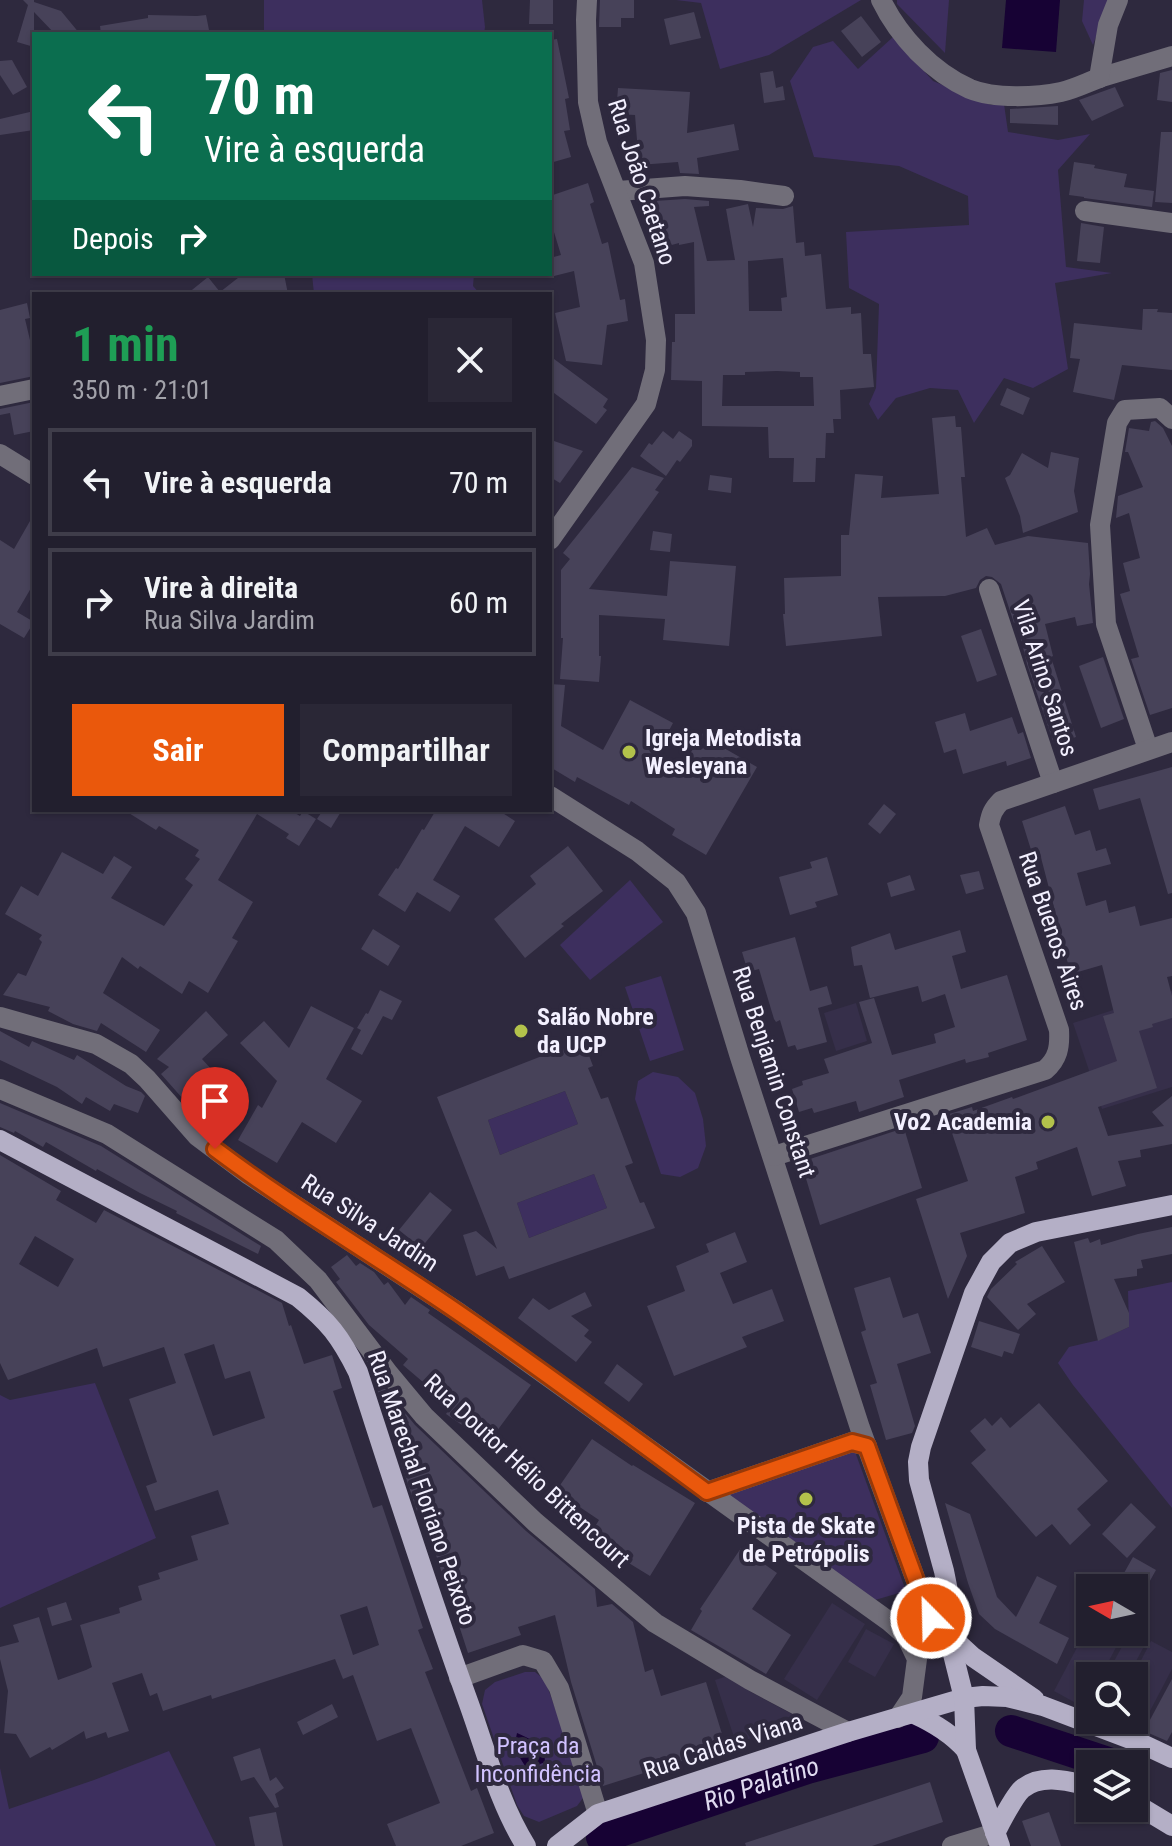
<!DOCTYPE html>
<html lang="pt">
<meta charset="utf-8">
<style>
body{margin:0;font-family:"Roboto Condensed",sans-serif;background:#2a2736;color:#f1f3f6;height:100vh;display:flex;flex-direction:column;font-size:30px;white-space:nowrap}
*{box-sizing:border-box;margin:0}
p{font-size:26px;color:#a2a2aa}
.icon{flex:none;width:44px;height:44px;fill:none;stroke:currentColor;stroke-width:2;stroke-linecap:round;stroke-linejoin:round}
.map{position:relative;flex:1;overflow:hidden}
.panel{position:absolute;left:32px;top:292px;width:520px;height:520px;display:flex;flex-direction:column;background:#221f2e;border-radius:0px;box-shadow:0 2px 6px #0004,0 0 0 2px #3f3d4a}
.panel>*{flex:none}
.guide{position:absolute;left:32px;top:32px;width:520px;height:244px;border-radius:0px;box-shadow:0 2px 6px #0004,0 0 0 2px #3f3d4a;background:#0b6e4f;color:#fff;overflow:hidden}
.needle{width:52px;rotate:279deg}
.buttons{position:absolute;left:1076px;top:1574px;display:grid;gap:16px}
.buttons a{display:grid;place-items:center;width:72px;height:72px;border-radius:0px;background:#221f2e;box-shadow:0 2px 6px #0004,0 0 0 2px #3f3d4a;font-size:40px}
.pin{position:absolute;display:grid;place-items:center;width:68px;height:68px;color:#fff;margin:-82px -34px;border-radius:50% 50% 50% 0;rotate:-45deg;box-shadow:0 0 8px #0007}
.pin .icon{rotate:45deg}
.me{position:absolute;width:88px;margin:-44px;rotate:337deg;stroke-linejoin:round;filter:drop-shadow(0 0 6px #0008)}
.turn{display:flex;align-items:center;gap:28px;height:168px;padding:0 40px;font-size:36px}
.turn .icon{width:104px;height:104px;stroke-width:2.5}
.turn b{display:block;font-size:56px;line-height:68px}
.then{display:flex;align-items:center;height:76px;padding:0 40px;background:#0003;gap:16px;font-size:30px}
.round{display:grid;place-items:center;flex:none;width:84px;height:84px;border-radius:0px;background:#2a2736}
.summary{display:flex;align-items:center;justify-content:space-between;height:136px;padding:0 40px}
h1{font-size:48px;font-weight:700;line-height:60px;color:#1e9e55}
.primary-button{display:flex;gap:16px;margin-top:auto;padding:16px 40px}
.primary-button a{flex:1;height:92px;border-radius:0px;background:#ea580c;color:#fff;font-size:32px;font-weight:700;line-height:92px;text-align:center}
.primary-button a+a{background:#2a2736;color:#f1f3f6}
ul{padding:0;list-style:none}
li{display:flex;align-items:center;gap:24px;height:108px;margin:0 16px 12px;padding:0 24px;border:4px solid #3f3d4a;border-radius:0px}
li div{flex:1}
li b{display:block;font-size:30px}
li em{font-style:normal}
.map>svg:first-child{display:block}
.built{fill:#362f4a}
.green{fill:#3d2f5e}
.water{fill:#170234}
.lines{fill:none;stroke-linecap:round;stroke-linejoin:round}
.river{stroke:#170234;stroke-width:32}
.building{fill:#474259;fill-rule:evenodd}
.minor{stroke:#716e79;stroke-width:20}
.major{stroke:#b4afc6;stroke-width:20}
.route-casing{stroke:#983908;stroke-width:20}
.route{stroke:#ea580c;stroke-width:14}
.poi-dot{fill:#b3c24b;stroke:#2e293e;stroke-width:3}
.labels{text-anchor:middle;stroke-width:8;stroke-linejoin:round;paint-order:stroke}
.street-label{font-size:24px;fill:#f3f0ff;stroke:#2e293e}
.poi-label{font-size:24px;font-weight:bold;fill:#f3f0ff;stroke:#2e293e;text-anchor:start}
.park-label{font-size:24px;fill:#d1c2ff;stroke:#2e293e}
.water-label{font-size:26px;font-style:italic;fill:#e0dbf0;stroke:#2e293e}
</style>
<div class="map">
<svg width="1172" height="1846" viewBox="0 0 1172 1846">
<rect width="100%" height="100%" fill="#2e293e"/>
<g class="built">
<polygon points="1172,991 1172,1087 1102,1109 1073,1023"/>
<polygon points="856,1003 867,1041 836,1051 824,1013"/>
<polygon points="832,1603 865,1624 817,1700 784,1679"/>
<polygon points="1090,1623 1090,1632 1124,1632 1101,1676 1090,1676 1090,1697 1085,1708 1054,1691"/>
<polygon points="866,1629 894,1644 875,1677 848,1662"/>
<polygon points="1134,1629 1149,1637 1128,1676 1106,1676 1130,1632 1134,1632"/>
<polygon points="1151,1641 1172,1652 1172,1669 1140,1730 1120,1720 1134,1720 1133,1676"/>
<polygon points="731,1675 745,1684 749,1691 805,1721 736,1743 715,1680"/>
</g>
<g class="green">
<polygon points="264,0 482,0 485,27 484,34 264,34"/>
<polygon points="676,0 861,0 769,55 720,69 701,3"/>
<polygon points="897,0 949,0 945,53 897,4"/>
<polygon points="1084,0 1109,0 1093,45 1082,21"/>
<polygon points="893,37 933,81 991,105 1004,104 1008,132 1058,140 1090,134 1058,170 1066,267 1112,273 1055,283 1068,369 1033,388 1004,378 974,423 958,390 930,388 896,398 878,420 869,404 876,388 879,304 849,288 846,232 969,225 968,196 899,166 814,157 790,81 813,47 833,41 858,69"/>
<polygon points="312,274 474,274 473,286 480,294 314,294"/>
<polygon points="630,880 663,922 590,980 560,945"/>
<polygon points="661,976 684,1050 650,1061 625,987"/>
<polygon points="653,1072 678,1077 695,1093 703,1119 706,1146 698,1168 680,1177 661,1174 635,1099 638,1081"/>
<polygon points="565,1091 578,1124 500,1155 488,1120"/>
<polygon points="594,1174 607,1208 529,1238 517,1203"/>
<polygon points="1172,1282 1172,1508 1073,1385 1058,1363 1069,1347 1099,1340 1129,1327 1128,1291"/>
<polygon points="95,1383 156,1538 0,1608 0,1395 10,1400"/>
<polygon points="854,1449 906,1591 875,1600 721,1492"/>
<polygon points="525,1672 535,1672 545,1680 586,1794 577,1806 539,1822 524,1816 517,1805 482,1704 485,1690 495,1682"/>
<polygon points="169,1751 216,1846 0,1846 0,1768 9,1809 94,1780"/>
</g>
<g class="water">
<polygon points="1006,0 1060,0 1056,52 1002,48"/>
<path d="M517,1733C532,1740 545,1744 545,1762L533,1767L525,1766L514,1748Z"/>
</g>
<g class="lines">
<g class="river">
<polyline points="1011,1731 1111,1764"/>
<path id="s1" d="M602,1837L807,1768L923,1737"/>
</g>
</g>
<g class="building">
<polygon points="23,0 34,0 34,2 61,11 80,34 55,34 34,12 34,47 17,42 28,5"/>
<polygon points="530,0 553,0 553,24 529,24"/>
<polygon points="600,0 634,0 634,18 621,18 621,27 599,27"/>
<polygon points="694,12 701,38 670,45 664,19"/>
<polygon points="148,15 197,16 206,15 209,30 191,34 101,34 100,26 148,18"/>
<polygon points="861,16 881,42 862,57 841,31"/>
<polygon points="557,39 569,98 565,99 570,130 564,131 571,157 550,163 550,40"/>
<polygon points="12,60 27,87 13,95 0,75 0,61"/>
<polygon points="1172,70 1172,102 1157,100 1160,73"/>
<polygon points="773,71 776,88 783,86 785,100 764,103 760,73"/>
<polygon points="1115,87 1124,106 1092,121 1079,100"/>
<polygon points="618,88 690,92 687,133 734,124 739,150 697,158 699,174 680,173 678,162 639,165 635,115 616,114"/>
<polygon points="1058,106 1058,125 1010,123 1010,109"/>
<polygon points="34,111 34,130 0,135 0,119"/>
<polygon points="1161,132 1172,132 1172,203 1155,202"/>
<polygon points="1074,162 1095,165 1094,168 1127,174 1124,187 1154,191 1152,207 1084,198 1084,197 1069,195"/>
<polygon points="588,183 594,202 590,204 602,244 608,242 620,300 625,299 628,321 607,325 602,365 566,361 555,313 580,307 574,271 550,277 550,258 561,255 550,219 550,196"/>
<path d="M685,199L709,201V206L694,207L707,261L735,260L726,209L748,204L753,227L756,208L783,209L793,206L796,243L804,242L805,256L821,254L826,309L851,307V314L861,313L863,354H871L874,387L840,390L841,419H833L834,433H826L825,458H816L815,482H793L794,458H769L768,427L702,426V381L671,380L672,342H675V314H695L694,242L679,245V243L653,250L639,202ZM783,258L787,297L781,298L782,311H749L748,261ZM777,371L800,372V377H813L814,406H722L723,375H745V372Z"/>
<polygon points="1081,223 1104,227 1100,263 1077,261"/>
<polygon points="243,274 284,274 288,294 187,294 208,277 220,292"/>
<polygon points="27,303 30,318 25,319 34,357 34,376 0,383 0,310"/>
<polygon points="1143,309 1158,309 1157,312 1172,313 1172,370 1122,365 1114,400 1073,392 1080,359 1070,358 1074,323 1142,330"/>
<polygon points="550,356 608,399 603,407 607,410 596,424 550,390"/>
<polygon points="1007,388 1030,398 1023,415 1000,405"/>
<polygon points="34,402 34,431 14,435 10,413 0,415 0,409"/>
<polygon points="955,416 956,427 961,427 965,477 961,477 966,537 987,528 995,545 1028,536 1088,543 1090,574 1089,584 1093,623 1077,626 1075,617 1045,624 1053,656 1051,657 1076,737 1054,744 1027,664 1017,622 1014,623 1001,584 992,577 986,576 980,580 976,588 945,596 878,597 882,636 786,646 783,614 785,614 784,578 841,576 841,535 849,535 855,474 883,476 881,498 939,494 932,418"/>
<polygon points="1155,421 1163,428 1172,446 1172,708 1150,715 1131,659 1139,657 1120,594 1130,591 1123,563 1140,558 1129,513 1116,518 1118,496 1143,487 1128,452 1125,452 1129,428 1149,431 1151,422"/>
<polygon points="663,431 673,439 679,431 692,440 692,446 680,462 677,460 666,476 640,456 649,443 652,445"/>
<polygon points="554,441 583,451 560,483 550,477 550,449"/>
<polygon points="1051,452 1079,458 1074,491 1078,512 1023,533 1020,516 1005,478 1010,475 1022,453 1048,468"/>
<polygon points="632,467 664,478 655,490 659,492 589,589 667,596 670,561 736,566 729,646 663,640 665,619 599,615 599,656 601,656 599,682 560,679 563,638 561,638 561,570 570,559 563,553"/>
<polygon points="710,475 732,478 731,493 708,490"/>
<polygon points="34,514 34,583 17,612 34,622 24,638 0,624 0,540 14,549"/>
<polygon points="653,531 672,534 670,552 650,550"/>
<polygon points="981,629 997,675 977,682 961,636"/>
<polygon points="1103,657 1124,719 1101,728 1079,666"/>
<polygon points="550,684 565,685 561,726 603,750 630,700 673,723 657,753 681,768 705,730 720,739 717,744 757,767 706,855 672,835 675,829 631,801 629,805 577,777 575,782 550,767"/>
<polygon points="965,713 970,731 1012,717 1018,734 1023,732 1031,758 1007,766 1006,761 963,774 956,749 944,753 935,722"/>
<polygon points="1172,767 1172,893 1168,894 1140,798 1099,810 1093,789"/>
<polygon points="884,804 896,814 880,834 868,824"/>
<polygon points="1065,806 1075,835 1090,830 1096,851 1106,848 1111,864 1077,873 1086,906 1106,900 1109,913 1135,906 1140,926 1172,918 1172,976 1167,977 1172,996 1172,1018 1152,1024 1153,1027 1139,1031 1157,1088 1098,1107 1108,1136 1164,1126 1152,1112 1172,1096 1172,1144 1140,1150 1141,1157 1118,1161 1126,1186 1092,1196 1077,1147 1036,1162 1038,1169 1015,1177 1025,1213 960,1233 967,1256 948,1299 916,1199 968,1181 946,1115 972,1107 973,1111 1012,1097 1013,1099 1117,1061 1103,1016 1114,1013 1102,965 1071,974 1054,915 1056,915 1039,850 1032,853 1022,821"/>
<polygon points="124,810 290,810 300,816 303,811 316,819 299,846 286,838 289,834 257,814 218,880 253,902 232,938 238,941 208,993 189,981 182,994 140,966 138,969 122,957 103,993 160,1030 146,1052 101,1023 97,1031 73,1024 48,1011 50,1007 3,995 18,973 26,976 42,942 39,939 42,935 5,914 21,886 38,896 62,852 103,874 114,856 132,867 111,898 164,926 193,885 185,879 200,859 195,856 199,850 159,826 156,830"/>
<polygon points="323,810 342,810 331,828 317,819"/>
<polygon points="436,810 498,810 515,821 499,847 465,826 433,880 460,896 450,912 417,892 405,912 378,895 396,868 398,869 422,829 424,830"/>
<polygon points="568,846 603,891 561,924 564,926 525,958 494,919 536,884 530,876"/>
<polygon points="827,857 838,895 815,902 817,907 790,915 779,877 812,868 810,862"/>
<polygon points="979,871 984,889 966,894 960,875"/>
<polygon points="910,875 915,890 891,897 887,883"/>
<polygon points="373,929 400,946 388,966 361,949"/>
<polygon points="960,930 966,952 952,956 961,989 1007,975 1027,1040 988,1053 989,1057 966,1063 965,1059 899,1080 904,1097 859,1112 856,1101 814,1113 812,1108 799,1112 792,1089 803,1085 802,1081 829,1073 824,1059 872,1043 859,1002 874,998 892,1055 936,1043 934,1034 955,1027 945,994 922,1002 918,986 870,998 862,965 854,966 851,947 890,933 895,950"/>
<polygon points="795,937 810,991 827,986 832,1004 818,1008 827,1042 797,1050 795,1045 788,1047 780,1020 776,1022 774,1019 759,969 748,972 742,952"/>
<polygon points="380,990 402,1001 392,1020 383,1016 362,1055 351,1049 361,1030 357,1028 366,1013 368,1014"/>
<polygon points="311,1006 354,1028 326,1079 362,1101 336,1143 302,1122 277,1163 238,1140 258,1105 262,1108 277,1081 240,1043 264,1021 289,1048"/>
<polygon points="206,1011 228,1035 202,1059 221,1080 191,1108 161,1074 169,1067 157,1059"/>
<polygon points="0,1031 29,1047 32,1041 74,1060 77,1055 126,1086 141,1092 145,1096 138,1113 114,1104 110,1111 86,1097 82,1104 57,1087 0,1060"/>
<path d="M583,1040L593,1066L588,1068L601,1099L608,1097L633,1163L625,1166L640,1203L644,1202L655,1228L509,1279L504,1266L476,1276L463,1235L476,1231L497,1249L437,1097ZM565,1091L578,1124L500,1155L488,1120ZM594,1174L607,1208L529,1238L517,1203Z"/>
<polygon points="0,1103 101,1146 261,1246 258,1254 176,1213 177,1211 140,1193 97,1169 96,1171 46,1142 43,1147 15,1131 14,1133 0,1127"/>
<polygon points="904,1128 922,1188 820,1225 801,1162"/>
<path d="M0,1155L61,1191L56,1200L96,1223L104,1210L282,1303L289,1326L291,1325L304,1364L332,1355L342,1388L333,1391L373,1508L382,1505L423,1628L418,1630L433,1669L425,1672L471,1791L477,1788L494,1833L461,1846H396L387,1824L440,1803L411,1728L377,1741L353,1675L343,1679L335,1659L212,1699L211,1695L163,1711L157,1693L150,1696L142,1673L112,1683L129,1731L108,1738L106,1732L86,1739L84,1731L52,1750L50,1747L30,1758L16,1734L4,1733L8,1691L0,1659V1647L19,1642L13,1625L39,1617L58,1680L86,1670L92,1667L80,1625L120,1613L119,1608L142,1600L138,1586L160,1579L158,1573L198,1560L191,1536L229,1524L218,1490L155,1511L146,1486L157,1482L129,1399L176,1383L164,1347L103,1367L97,1348L8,1380L0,1363ZM35,1236L74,1259L58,1287L19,1264ZM214,1344L225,1379L250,1371L265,1418L213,1436L184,1354ZM367,1606L379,1645L353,1655L340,1615Z"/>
<polygon points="430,1192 452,1210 421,1248 399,1230"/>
<polygon points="1172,1227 1172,1254 1141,1260 1143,1268 1137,1269 1137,1276 1114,1279 1129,1313 1129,1327 1098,1341 1074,1242 1088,1238 1090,1243 1100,1239 1101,1245 1138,1234"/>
<polygon points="735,1232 747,1262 720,1273 733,1304 772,1289 784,1321 742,1337 747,1347 674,1376 647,1306 685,1291 676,1266 709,1252 706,1244"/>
<polygon points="1042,1246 1065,1282 1027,1304 1036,1314 1018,1330 987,1297 991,1289 1017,1264 1015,1262"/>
<polygon points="347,1255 356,1266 360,1263 374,1272 384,1285 388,1282 405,1305 411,1297 430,1310 428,1313 531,1385 488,1443 446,1414 451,1406 403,1365 408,1359 369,1325 336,1282 340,1279 331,1267"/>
<polygon points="890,1277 903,1318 918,1313 931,1353 897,1364 915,1426 912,1433 886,1440 870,1385 877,1383 861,1332 866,1330 854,1288"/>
<polygon points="585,1292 592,1306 571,1316 589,1330 584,1336 592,1342 576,1362 518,1318 533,1298 549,1310"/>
<polygon points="979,1321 1020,1334 1013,1354 1004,1351 1002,1357 971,1347"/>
<polygon points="617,1364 643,1384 629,1402 604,1383"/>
<polygon points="372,1373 415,1425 526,1531 595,1589 597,1607 612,1604 633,1622 645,1672 653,1669 661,1696 706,1682 726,1747 603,1786 571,1682 555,1615 518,1627 521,1635 468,1653 421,1509 417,1511 401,1463 411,1459 392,1416 387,1418"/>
<polygon points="1039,1403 1108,1481 1077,1509 1091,1525 1070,1545 1052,1524 1036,1537 971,1463 986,1450 970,1431 985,1418 992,1426 1001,1417 1010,1428"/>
<polygon points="592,1439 632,1466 633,1465 695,1503 650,1576 588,1538 599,1520 556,1491"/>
<polygon points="945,1503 970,1514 997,1597 1016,1617 1037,1576 1057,1586 1039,1623 1069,1638 1057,1664 995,1629 979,1614 968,1583"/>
<polygon points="1131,1503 1156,1527 1127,1558 1102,1534"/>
<polygon points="741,1548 777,1573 752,1609 791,1635 766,1674 691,1630 702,1611 700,1609"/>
<polygon points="1133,1557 1156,1570 1142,1595 1134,1590 1134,1588 1130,1588 1119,1582"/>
<polygon points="66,1602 72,1620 52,1626 47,1608"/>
<polygon points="1172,1679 1172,1732 1167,1741 1144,1731"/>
<polygon points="332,1704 338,1717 303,1735 297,1722"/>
<polygon points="260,1748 270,1781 276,1777 284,1788 275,1794 279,1807 275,1808 254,1777 241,1781 233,1757"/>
<polygon points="930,1782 943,1822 872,1846 746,1846 745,1843"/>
<polygon points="276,1812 283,1846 255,1846 249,1817"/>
<polygon points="1049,1812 1061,1846 1031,1846 1022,1821"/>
</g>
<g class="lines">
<g class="minor">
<path d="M881,0C899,37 932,72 970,89C994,99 1037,97 1061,92C1075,89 1088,82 1102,77C1125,70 1149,63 1172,56"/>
<polyline points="1099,78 1108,25 1118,0"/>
<polyline points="618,191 685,186 740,190 784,196"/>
<polyline points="1085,211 1172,223"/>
<polyline points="0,396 34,389"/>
<polyline points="0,454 34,475"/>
<polyline points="550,540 646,404 655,370 656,340 644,263 597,142 588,102 586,20 587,0"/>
<polyline points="989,589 1053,783"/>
<polyline points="1148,749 1106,624 1100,525 1117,423 1125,410 1160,408 1172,419"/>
<polyline points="550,796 637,851 676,882 696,913 740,1057 860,1428 922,1597 931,1618 948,1634 920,1641 906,1636"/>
<polyline points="0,1017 96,1044 131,1064 147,1079 197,1136 249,1175 458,1312 890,1622 906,1636 917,1659 912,1697 898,1718"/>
<polyline points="0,1089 107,1134 276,1240 318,1280 389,1374 424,1416 535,1522 655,1623 750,1680 848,1732"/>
<path d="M774,1156L1045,1070C1058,1059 1060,1047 1059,1030L989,825C991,814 993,809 1001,801L1172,742"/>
<polyline points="707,1492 852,1442 867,1446"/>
<polyline points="459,1678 523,1655 543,1661 559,1688 598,1814"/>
<polyline points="952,1846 995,1833"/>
</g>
<g class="major">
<path d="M0,1140L298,1297C329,1322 340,1336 358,1372C394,1483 429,1594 469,1704C486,1751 499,1803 526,1846"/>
<polyline points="948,1634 973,1657 1034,1699"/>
<path d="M914,1714C934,1723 951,1733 966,1750"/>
<polyline points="1134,1803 1172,1826"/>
<path d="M995,1833C1001,1822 1014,1796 1022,1789C1041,1773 1068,1781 1090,1786"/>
<polyline points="557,1846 598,1814 848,1732 964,1698 983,1696 1007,1697 1043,1706 1138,1742 1172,1758"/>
<polyline points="1000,1846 966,1750 964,1698 948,1634 951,1620 951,1606 944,1571 919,1480 918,1462 921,1447 974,1293 991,1262 1010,1243 1036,1232 1172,1205"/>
</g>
</g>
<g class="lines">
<defs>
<path id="route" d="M215,1149C292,1207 376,1256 456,1311C541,1369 624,1431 707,1492L852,1442L867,1446L922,1597L931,1618"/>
</defs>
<use href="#route" class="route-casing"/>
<use href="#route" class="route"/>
</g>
<g class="poi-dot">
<circle cx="629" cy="752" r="8"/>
<circle cx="521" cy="1031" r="8"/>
<circle cx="1048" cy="1122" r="8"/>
<circle cx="806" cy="1499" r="8"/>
</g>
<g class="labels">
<g class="street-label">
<text transform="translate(642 182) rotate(72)" y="8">Rua João Caetano</text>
<text transform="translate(1045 678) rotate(72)" y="8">Vila Arino Santos</text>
<text transform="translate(1053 931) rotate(71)" y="8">Rua Buenos Aires</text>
<text transform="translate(774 1072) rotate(72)" y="8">Rua Benjamin Constant</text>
<text transform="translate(370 1223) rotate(33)" y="8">Rua Silva Jardim</text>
<text transform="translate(527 1471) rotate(43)" y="8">Rua Doutor Hélio Bittencourt</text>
<text transform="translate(422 1488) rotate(71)" y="8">Rua Marechal Floriano Peixoto</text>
<text transform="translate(723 1746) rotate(-18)" y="8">Rua Caldas Viana</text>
</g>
<g class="poi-label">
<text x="645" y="746">Igreja Metodista<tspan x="645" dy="28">Wesleyana</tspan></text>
<text x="537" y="1025">Salão Nobre<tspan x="537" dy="28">da UCP</tspan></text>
<text x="1032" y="1130" text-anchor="end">Vo2 Academia</text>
<text x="806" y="1534" text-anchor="middle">Pista de Skate<tspan x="806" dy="28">de Petrópolis</tspan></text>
</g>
<g class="park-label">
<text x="538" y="1754">Praça da<tspan x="538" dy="28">Inconfidência</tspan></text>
</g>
<g class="water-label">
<text dy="9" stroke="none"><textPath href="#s1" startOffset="168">Rio Palatino</textPath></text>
</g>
</g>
</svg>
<div class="buttons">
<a><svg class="needle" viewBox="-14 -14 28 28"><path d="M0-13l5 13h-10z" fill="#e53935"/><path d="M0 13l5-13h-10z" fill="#a2a2aa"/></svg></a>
<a><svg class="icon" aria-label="search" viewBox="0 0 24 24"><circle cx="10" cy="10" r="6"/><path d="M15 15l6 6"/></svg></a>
<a><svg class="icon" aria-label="layers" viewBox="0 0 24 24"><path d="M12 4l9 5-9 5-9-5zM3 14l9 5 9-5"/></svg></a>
</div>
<div class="pin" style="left:215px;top:1149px;background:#d93025"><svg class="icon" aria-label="arrive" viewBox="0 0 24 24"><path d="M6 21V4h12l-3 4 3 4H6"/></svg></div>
<svg class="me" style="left:931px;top:1618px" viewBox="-20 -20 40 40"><circle r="17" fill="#ea580c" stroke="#fff" stroke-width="3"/><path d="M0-11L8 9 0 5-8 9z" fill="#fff"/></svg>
<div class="guide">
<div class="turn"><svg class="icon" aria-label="left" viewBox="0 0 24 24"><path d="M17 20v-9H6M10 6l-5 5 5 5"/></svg><div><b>70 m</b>Vire à esquerda</div></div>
<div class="then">Depois<svg class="icon" aria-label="right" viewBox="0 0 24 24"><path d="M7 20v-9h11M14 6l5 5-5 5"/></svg></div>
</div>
<section class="panel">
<div class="summary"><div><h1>1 min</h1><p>350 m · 21:01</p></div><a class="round"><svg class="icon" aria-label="close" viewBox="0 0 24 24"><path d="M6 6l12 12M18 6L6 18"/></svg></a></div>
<ul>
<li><svg class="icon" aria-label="left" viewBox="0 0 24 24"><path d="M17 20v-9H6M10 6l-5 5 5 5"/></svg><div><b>Vire à esquerda</b></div><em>70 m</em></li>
<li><svg class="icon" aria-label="right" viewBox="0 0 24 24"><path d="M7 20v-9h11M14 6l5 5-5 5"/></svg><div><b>Vire à direita</b><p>Rua Silva Jardim</p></div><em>60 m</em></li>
</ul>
<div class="primary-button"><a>Sair</a><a>Compartilhar</a></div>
</section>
</div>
